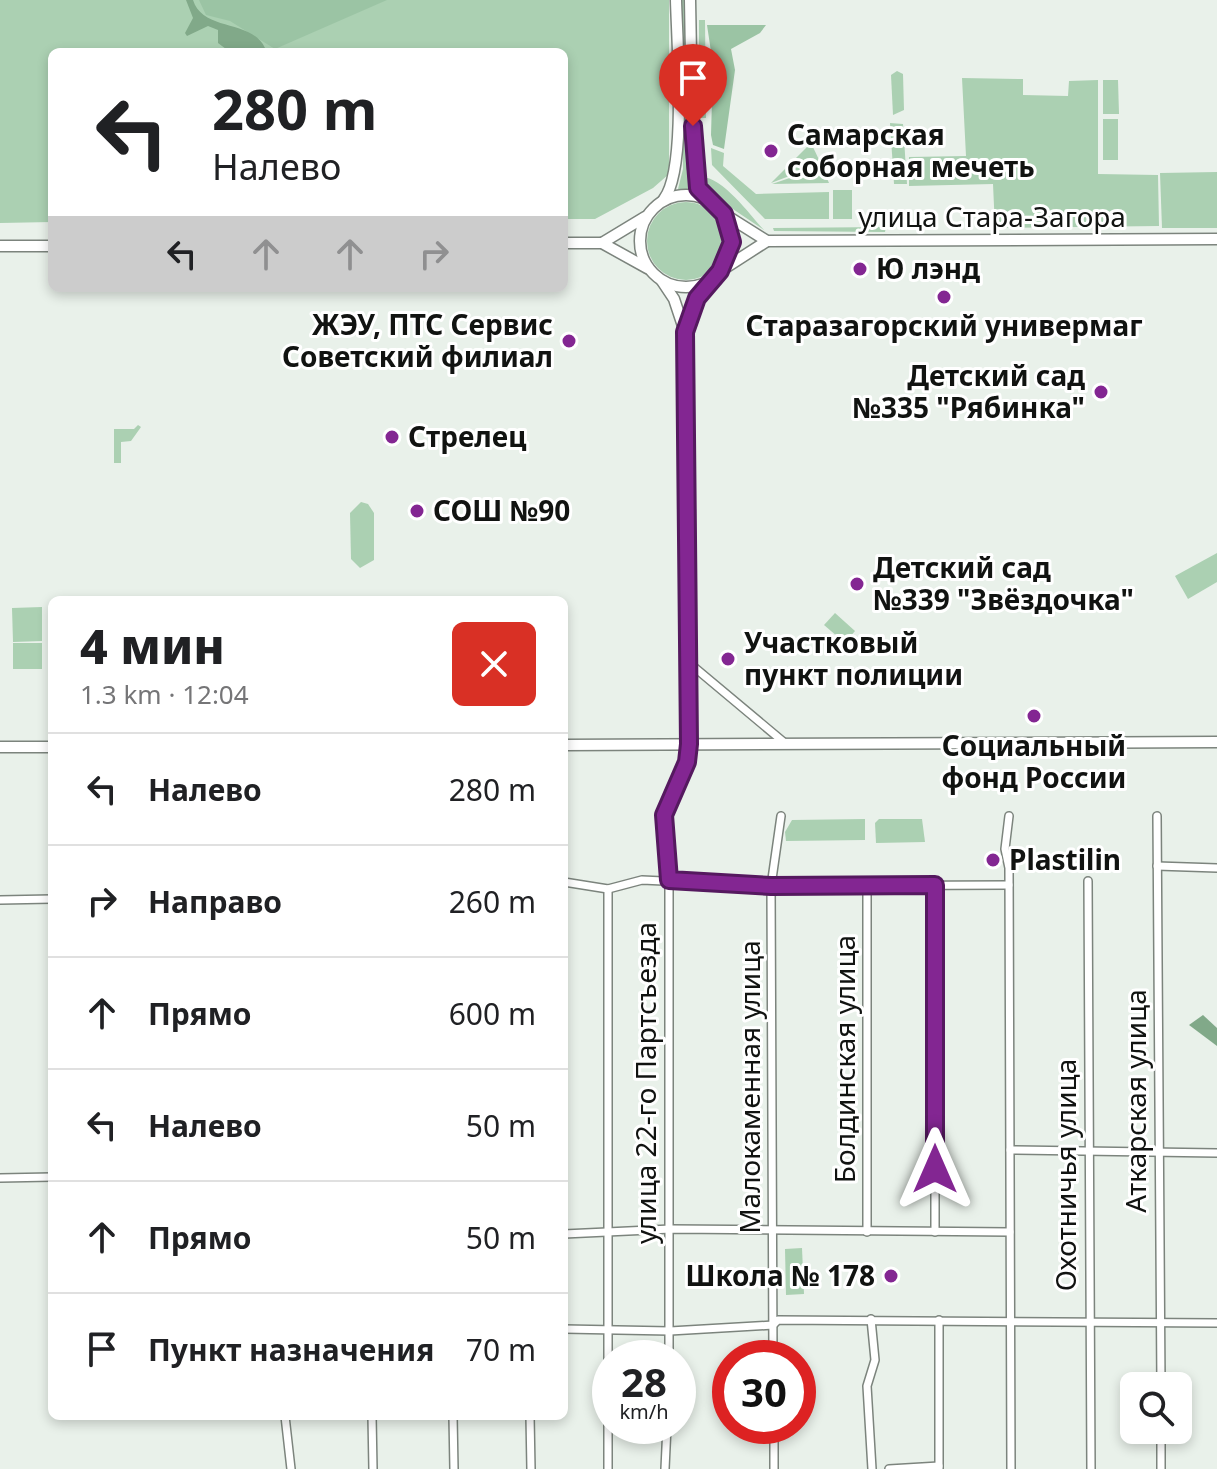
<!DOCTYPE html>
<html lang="ru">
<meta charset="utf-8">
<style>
body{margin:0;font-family:"Noto Sans",sans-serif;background:#f6f6f6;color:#202124;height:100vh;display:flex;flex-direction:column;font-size:30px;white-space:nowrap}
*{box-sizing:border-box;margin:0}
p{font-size:26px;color:#757577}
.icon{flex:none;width:44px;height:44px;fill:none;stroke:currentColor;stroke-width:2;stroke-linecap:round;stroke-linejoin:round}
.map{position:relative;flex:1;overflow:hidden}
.sheet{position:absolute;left:48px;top:596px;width:520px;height:824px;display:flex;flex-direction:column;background:#fff;border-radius:12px;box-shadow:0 4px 12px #0003}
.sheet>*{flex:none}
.hud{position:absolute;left:48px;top:48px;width:520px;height:244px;border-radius:12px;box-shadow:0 4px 12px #0003;background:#fff;color:#202124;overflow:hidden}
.controls{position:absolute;left:1120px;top:1372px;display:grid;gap:16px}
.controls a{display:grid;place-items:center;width:72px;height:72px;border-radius:12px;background:#fff;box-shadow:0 4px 12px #0003;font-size:40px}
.speed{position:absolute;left:592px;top:1340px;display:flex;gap:16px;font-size:40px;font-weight:700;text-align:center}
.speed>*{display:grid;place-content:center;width:104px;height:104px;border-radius:50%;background:#fff;box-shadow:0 4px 12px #0003;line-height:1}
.speed small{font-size:20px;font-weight:400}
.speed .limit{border:12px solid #d22;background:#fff;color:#111}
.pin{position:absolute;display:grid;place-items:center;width:68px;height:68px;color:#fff;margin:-82px -34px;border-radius:50% 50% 50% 0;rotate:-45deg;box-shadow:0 0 8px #0007}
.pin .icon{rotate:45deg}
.me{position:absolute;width:88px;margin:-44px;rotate:0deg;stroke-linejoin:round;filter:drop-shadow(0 0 6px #0008)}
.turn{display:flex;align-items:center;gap:28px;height:168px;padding:0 32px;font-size:36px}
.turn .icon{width:104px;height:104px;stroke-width:2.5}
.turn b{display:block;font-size:56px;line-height:68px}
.lanes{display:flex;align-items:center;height:76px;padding:0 32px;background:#0003;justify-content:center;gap:40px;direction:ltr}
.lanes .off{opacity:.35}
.round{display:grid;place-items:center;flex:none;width:84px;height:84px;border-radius:12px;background:#f6f6f6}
.head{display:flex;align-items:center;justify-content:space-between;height:136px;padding:0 32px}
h1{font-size:48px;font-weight:800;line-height:60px}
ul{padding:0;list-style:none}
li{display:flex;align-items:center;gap:24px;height:112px;padding:0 32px;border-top:2px solid #e0e0e0}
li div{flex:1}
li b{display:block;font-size:30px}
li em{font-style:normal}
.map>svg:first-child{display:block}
.green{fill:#abd0b2}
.forest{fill:#9bc4a4}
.water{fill:#81a989}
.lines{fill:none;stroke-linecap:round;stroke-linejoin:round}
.street-casing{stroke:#7c847d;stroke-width:10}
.secondary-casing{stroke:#7c847d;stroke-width:13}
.street{stroke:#fff;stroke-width:7}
.secondary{stroke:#fff;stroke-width:10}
.route-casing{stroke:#55195f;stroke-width:20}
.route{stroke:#832692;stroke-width:14}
.poi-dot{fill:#832692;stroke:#fff;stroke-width:3}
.labels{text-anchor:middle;stroke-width:6;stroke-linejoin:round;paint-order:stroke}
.poi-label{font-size:28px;font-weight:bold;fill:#111311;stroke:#fff;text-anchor:start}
.street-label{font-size:28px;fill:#111311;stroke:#fff}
</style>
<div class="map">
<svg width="1217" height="1469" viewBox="0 0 1217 1469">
<rect width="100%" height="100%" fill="#e9f1ea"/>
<g class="green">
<polygon points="0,0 669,0 669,174 653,188 595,219 564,219 564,52 52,52 52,222 0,223"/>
<polygon points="682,0 685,0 688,169 694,190 678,189 683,169"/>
<polygon points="699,20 705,20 706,118 699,118"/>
<polygon points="897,71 903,74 904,110 893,115 891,75"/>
<polygon points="962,78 1023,79 1023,95 1068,96 1069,81 1098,80 1098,174 1158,175 1159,226 995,228 993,184 909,186 909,157 966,156"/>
<polygon points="1103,80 1118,80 1119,114 1103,114"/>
<rect x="1103" y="119" width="15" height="41"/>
<polygon points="890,123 903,124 907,184 894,184"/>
<polygon points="812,145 821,164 771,183 807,147"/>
<polygon points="711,148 724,153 723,166 756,194 829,192 829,219 765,219 712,165"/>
<polygon points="822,167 829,183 772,184"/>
<polygon points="1217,172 1217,228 1162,228 1160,173"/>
<path d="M701,177C723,177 749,214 764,230L715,197Z"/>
<rect x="833" y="190" width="19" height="29"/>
<circle cx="686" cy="241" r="39"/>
<polygon points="886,227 885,232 774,231 773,228"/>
<polygon points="138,425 141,427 131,441 121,442 121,463 114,463 114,429 134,429"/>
<polygon points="361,502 368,504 374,513 374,560 360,568 351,559 350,513"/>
<polygon points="1217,553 1217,582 1188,599 1175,576"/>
<polygon points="42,607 42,641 13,642 12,608"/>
<polygon points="835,613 855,631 845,643 824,625"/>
<rect x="13" y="643" width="29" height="26"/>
<polygon points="865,819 865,840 786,841 785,832 792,820"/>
<polygon points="879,819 922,819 925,842 876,843 875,823"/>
<polygon points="802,1248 804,1294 786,1295 785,1249"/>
</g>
<g class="forest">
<polygon points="199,0 387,0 275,49 230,21 206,15"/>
<polygon points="707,25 766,25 760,33 731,49 735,70 724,149 713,145 711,135 713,65"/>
</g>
<g class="water">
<path d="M186,0H193C203,32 252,19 265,48L262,52H230L218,43V30L208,26L187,36L185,33L193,18Z"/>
<polygon points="1203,1015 1217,1028 1217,1046 1189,1025"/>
</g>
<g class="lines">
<defs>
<g id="street">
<polyline points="688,662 786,744"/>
<polyline points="1009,816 1005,849 1009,868 1011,1469"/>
<polyline points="1157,816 1161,1386"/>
<polyline points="1157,866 1217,868"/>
<polyline points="1088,881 1091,1469"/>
<polyline points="564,882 608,889 642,880 771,886 1009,885"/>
<polyline points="608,889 608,1469"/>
<polyline points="0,900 52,899"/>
<polyline points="1010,1150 1217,1153"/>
<polyline points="0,1178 52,1177"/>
<polyline points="867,1232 867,886"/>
<polyline points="935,1232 935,885"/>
<polyline points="564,1234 671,1229 1010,1232"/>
<polyline points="871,1319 875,1360 867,1386 872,1469"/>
<polyline points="564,1329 670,1331 773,1325 778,1320 1217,1323"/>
<polyline points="669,1358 669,880 664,815 687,762 689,744"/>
<polyline points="773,1358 771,886 781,816"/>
<polyline points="285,1416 291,1469"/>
<polyline points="372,1416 373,1469"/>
<polyline points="453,1416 454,1469"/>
<polyline points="530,1416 531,1469"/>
<polyline points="774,1426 774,1469"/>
<polyline points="1161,1430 1161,1469"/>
<polyline points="665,1469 667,1426"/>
<polyline points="889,1469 939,1466"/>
<polyline points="939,1469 939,1320"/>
</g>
<g id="secondary">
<polyline points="690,0 693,168 698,188 705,199"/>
<circle cx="686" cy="241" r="46"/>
<path d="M664,199C687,169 677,43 676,0"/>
<polyline points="724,214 767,241 1217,239"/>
<polyline points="564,243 602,243 647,268"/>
<polyline points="602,243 645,217"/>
<polyline points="0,246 52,246"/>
<polyline points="725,268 767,241"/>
<polyline points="662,281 674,299 685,332 689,744"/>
<polyline points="685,332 697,298 708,281"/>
<polyline points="564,745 1217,742"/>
<polyline points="0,747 52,747"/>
</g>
</defs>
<use href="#street" class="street-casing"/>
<use href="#secondary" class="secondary-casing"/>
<use href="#street" class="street"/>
<use href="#secondary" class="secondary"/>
</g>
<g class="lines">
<defs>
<polyline id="route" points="693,126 698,188 724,214 732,242 720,271 697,298 685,332 689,744 687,762 664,815 669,880 771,886 935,885 935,1169"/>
</defs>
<use href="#route" class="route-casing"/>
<use href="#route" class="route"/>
</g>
<g class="poi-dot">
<circle cx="771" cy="151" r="8"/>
<circle cx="860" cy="269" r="8"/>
<circle cx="944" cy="297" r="8"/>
<circle cx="569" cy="341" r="8"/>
<circle cx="1101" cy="392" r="8"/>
<circle cx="392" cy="437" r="8"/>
<circle cx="417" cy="511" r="8"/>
<circle cx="857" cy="584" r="8"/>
<circle cx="728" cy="659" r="8"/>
<circle cx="1034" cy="716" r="8"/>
<circle cx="993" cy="860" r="8"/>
<circle cx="891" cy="1276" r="8"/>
</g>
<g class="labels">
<g class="poi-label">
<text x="787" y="145">Самарская<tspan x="787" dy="32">соборная мечеть</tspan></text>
<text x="876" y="279">Ю лэнд</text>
<text x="553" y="335" text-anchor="end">ЖЭУ, ПТС Сервис<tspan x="553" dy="32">Советский филиал</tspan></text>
<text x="944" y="336" text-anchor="middle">Старазагорский универмаг</text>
<text x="1085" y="386" text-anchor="end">Детский сад<tspan x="1085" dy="32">№335 "Рябинка"</tspan></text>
<text x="408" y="447">Стрелец</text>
<text x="433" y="521">СОШ №90</text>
<text x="873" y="578">Детский сад<tspan x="873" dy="32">№339 "Звёздочка"</tspan></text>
<text x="744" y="653">Участковый<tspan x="744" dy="32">пункт полиции</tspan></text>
<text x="1034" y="756" text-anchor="middle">Социальный<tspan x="1034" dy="32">фонд России</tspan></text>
<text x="1009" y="870">Plastilin</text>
<text x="875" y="1286" text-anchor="end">Школа № 178</text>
</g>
<g class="street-label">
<text x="992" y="227">улица Стара-Загора</text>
<text transform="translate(845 1059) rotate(-90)" y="10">Болдинская улица</text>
<text transform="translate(646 1083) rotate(-90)" y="10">улица 22-го Партсъезда</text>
<text transform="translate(750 1087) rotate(-90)" y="10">Малокаменная улица</text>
<text transform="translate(1136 1101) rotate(-90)" y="10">Аткарская улица</text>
<text transform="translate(1066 1175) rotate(-90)" y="10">Охотничья улица</text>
</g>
</g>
</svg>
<div class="controls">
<a><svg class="icon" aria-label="search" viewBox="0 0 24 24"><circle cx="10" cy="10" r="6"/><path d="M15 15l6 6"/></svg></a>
</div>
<div class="speed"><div>28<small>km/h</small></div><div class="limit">30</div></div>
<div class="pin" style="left:693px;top:126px;background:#d93025"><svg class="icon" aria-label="arrive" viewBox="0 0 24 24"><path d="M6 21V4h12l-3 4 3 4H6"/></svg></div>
<svg class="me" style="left:935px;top:1169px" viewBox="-20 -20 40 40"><path d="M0-17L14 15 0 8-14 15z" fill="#832692" stroke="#fff" stroke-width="4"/></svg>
<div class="hud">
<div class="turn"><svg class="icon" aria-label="left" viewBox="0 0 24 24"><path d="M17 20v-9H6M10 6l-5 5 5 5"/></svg><div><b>280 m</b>Налево</div></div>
<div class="lanes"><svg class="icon" aria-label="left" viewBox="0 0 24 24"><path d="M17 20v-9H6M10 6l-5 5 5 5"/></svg><svg class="icon off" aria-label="ahead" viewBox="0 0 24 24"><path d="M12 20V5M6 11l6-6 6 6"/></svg><svg class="icon off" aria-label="ahead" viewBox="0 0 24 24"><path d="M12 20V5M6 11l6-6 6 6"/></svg><svg class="icon off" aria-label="right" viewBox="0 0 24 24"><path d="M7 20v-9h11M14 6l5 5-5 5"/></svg></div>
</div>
<section class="sheet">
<div class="head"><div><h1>4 мин</h1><p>1.3 km · 12:04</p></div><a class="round" style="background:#d93025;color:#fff"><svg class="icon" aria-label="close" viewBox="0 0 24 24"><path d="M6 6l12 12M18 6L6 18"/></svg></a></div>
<ul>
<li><svg class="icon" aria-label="left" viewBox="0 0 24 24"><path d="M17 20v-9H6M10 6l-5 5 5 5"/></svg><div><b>Налево</b></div><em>280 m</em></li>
<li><svg class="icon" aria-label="right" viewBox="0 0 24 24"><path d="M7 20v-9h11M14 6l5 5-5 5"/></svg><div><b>Направо</b></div><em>260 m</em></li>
<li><svg class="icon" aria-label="ahead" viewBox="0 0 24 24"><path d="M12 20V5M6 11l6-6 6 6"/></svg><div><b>Прямо</b></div><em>600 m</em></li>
<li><svg class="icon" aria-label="left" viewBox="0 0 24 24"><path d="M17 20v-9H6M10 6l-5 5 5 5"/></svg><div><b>Налево</b></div><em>50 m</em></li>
<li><svg class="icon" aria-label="ahead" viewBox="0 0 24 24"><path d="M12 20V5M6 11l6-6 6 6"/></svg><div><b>Прямо</b></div><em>50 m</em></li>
<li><svg class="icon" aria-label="arrive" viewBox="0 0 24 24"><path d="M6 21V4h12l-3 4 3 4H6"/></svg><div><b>Пункт назначения</b></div><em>70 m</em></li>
</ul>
</section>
</div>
